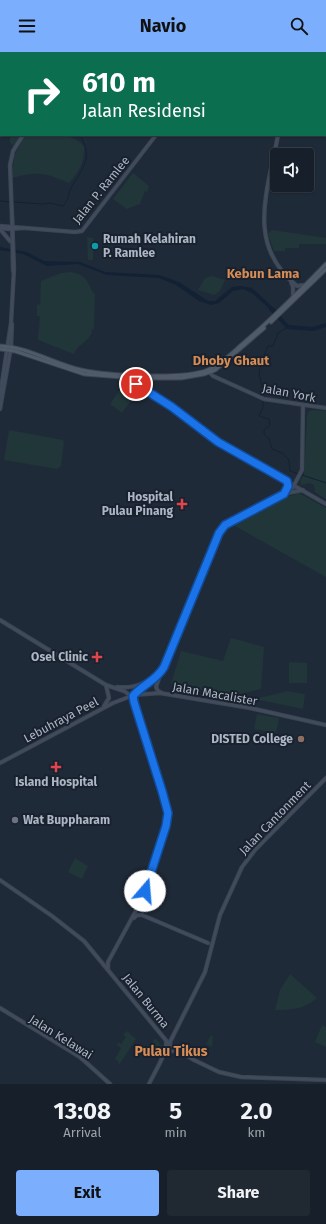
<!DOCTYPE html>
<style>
body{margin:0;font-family:"Fira Sans",sans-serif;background:#202832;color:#f1f3f6;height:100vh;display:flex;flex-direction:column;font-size:15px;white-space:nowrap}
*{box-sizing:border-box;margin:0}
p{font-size:13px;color:#9ea3a8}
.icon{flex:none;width:22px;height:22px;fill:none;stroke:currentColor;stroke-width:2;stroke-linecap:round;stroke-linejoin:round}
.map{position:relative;height:1032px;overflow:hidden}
.details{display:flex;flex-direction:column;background:#17202a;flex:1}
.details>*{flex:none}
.top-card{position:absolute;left:0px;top:0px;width:326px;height:84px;box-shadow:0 1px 3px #0004,0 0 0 1px #363e47;background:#0b6e4f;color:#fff;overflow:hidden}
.buttons{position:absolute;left:270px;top:96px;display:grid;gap:8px}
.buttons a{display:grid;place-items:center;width:44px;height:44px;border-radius:4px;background:#17202a;box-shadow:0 1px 3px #0004,0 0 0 1px #363e47;font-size:20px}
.pin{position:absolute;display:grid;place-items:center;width:34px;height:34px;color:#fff;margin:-17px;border:2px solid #fff;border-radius:50%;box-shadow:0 1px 4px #0007}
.me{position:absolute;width:44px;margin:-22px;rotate:18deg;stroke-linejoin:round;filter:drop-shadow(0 0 3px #0008)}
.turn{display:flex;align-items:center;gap:14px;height:84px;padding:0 16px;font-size:18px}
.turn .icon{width:52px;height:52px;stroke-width:2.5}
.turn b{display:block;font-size:28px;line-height:34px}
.eta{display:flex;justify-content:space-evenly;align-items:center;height:68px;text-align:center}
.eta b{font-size:24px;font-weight:700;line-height:28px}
.action{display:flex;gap:8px;margin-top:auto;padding:8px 16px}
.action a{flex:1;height:46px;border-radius:4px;background:#7baefc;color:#111;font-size:16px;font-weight:700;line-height:46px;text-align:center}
.action a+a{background:#202832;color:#f1f3f6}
header{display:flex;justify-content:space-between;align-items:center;height:52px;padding:0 16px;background:#7baefc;color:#111;font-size:18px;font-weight:700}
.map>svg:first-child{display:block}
.green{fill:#213639}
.water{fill:#132135}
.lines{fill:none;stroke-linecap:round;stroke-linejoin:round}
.stream{stroke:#132135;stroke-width:1}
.river{stroke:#132135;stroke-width:4}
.secondary-casing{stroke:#3c4552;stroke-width:4.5}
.primary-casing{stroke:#3c4552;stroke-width:5}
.secondary{stroke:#404b5c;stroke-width:2.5}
.primary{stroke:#505b69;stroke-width:3}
.route-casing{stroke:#114b97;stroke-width:10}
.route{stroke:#1a73e8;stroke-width:7}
.culture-dot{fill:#0f9aa8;stroke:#18212d;stroke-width:1.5}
.health-dot{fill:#e0444e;stroke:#18212d;stroke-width:1.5}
.education-dot{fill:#8d6e63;stroke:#18212d;stroke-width:1.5}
.worship-dot{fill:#6b7280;stroke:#18212d;stroke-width:1.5}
.labels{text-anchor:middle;stroke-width:4;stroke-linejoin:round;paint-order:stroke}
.street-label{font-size:12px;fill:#adb6c5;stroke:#18212d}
.poi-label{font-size:12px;font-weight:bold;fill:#adb6c5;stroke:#18212d;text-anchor:end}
.neighbourhood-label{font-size:13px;font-weight:bold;fill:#d78d55;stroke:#18212d}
.quarter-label{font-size:14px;font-weight:bold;fill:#d78d55;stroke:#18212d}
</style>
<header><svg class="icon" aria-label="menu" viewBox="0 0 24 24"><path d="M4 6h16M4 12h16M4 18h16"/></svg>Navio<svg class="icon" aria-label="search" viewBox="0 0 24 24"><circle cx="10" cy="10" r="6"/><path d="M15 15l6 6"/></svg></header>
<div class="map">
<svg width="326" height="1032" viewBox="0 0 326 1032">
<rect width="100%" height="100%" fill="#1f2a38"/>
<g class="green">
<polygon points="10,83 20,83 13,94 10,90"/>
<path d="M25,83C46,83 69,78 84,94C85,110 79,120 69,131C44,121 39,119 12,126L14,104Z"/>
<polygon points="133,121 149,134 147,140 145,139 140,152 127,157 113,147"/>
<polygon points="272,178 326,186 326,192 299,192 299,196 285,196 285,199 274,199 268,182"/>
<polygon points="87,185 93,186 93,208 88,208"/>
<path d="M70,220C91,223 87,235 95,242L94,277H92C92,289 78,291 74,302L38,288L40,264H37V252L40,253L41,229L61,221Z"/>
<polygon points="212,224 225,228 220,239 214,243 198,238 205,226"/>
<polygon points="123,333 136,342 122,361 110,352"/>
<polygon points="312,358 326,359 326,447 315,440 314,433 310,431 301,433 300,429 304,423 307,364 308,360"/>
<polygon points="9,378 63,388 64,390 61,414 57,417 4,408"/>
<polygon points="299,441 326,456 326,525 235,474 236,471 277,449"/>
<polygon points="231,586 264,595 261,637 231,644 171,632 181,599 223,609"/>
<polygon points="289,610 307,611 307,631 289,631"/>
<polygon points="287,639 305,642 303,657 255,647"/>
<polygon points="257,662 279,666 276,681 254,677"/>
<polygon points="75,806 88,814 82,827 68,820"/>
<path d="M290,922L317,946C304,957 292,958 275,958L280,938Z"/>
<polygon points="322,973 326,975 326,995 315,990"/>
<polygon points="127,979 136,987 119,1013 119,1010 115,1007 121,996 117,993 118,990 121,992 126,985 123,983"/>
<polygon points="211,983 213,985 212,995 206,992"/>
<polygon points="155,986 162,994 159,999 150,994"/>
</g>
<polygon class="water" points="0,195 27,200 44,209 80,210 105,220 159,223 179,230 208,249 215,249 232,235 240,234 252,236 277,259 274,261 252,241 243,237 233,239 219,251 211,253 199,249 176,233 159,226 107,223 78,212 47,214 23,202 0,198"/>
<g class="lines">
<g class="stream">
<polyline points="118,1 118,0"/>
<path d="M0,149L43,152L50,151L63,154C69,148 68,141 72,134C84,114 93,106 80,83"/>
<polyline points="264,345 259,321 262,308 268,294 273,294 278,281 288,275"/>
<polyline points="263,349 263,355 259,364 269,367 270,373 264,378 264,382 269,387 272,397 282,401 289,408 290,419 326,431"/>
</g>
<polyline class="river" points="271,257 288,275 313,277 326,273"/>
<defs>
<g id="secondary">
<polyline points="37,0 37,1"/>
<polyline points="285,0 285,1"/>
<path d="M278,83C268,139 245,192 297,234L304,233"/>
<polyline points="12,164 13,219"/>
<polyline points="0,174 75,180 82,179 156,83"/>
<polyline points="0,176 9,177 24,176"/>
<polyline points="0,177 10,189"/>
<polyline points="291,230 293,235 293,245"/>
<polyline points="208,319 213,324 264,347 326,356"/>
<polyline points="130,326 174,356 218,390 326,452"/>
<polyline points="0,344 11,271 14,217 10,113 13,99 23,83"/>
<polyline points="0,357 11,295 12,272"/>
<polyline points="287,439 288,434 287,429"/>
<polyline points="288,441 303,438"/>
<polyline points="0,568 106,633 124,639 131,644 163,739 167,756 167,769 139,853 108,910 108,917"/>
<polyline points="160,623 156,635 158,639 162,641"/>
<path d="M117,635C134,637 148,631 160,619"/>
<path d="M133,644C143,632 156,629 164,615L219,481L225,473L284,442L293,435L302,418L303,353"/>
<polyline points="104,654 109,646 106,633"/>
<polyline points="0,711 113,651 134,643 160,641 250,656 326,673"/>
<polyline points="0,828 52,864 84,889 169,992 194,1008 219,1020 241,1025 326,1028"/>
<polyline points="134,866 137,863 142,863 208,891"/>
<polyline points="0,956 80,1005 110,1032"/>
<polyline points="167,1000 177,998"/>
<polyline points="163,1004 205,920 220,863 242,815 255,798 326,726"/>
<path d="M149,1032C154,1021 168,1000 166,989"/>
</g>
<g id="primary">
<polyline points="271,270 326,217"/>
<path d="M0,294C28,295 54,312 81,318C108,324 185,328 208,318C222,312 233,300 245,290C273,266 300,239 326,212"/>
<polyline points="0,297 15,299 84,322 135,326 181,326 204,322 215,318 264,276"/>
</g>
</defs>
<use href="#secondary" class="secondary-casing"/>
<use href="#primary" class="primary-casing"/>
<use href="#secondary" class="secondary"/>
<use href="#primary" class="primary"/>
</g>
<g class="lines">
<defs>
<path id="route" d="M136,332L172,355L218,390L287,429L288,434L284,442L225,473L219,481L164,615C156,629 143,632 133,644L134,650L162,739L168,761L166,774L145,839"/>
</defs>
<use href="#route" class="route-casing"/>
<use href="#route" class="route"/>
</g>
<circle class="culture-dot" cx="95" cy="194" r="4"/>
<g class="health-dot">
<path d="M180 446h4v4h4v4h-4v4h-4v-4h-4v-4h4z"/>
<path d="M95 599h4v4h4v4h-4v4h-4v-4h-4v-4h4z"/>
<path d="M54 709h4v4h4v4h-4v4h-4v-4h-4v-4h4z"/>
</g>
<circle class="education-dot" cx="301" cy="687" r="4"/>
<circle class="worship-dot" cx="15" cy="768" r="4"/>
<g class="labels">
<g class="street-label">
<text transform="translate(101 138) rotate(-51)" y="4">Jalan P. Ramlee</text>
<text transform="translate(289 341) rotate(11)" y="4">Jalan York</text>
<text transform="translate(215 642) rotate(10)" y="4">Jalan Macalister</text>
<text transform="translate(61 668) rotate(-28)" y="4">Lebuhraya Peel</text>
<text transform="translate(275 766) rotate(-46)" y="4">Jalan Cantonment</text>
<text transform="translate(146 949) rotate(51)" y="4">Jalan Burma</text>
<text transform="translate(61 985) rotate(32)" y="4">Jalan Kelawai</text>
</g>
<g class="poi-label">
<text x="103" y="191" text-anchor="start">Rumah Kelahiran<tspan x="103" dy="14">P. Ramlee</tspan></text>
<text x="173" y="449">Hospital<tspan x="173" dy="14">Pulau Pinang</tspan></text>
<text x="88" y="609">Osel Clinic</text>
<text x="293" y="691">DISTED College</text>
<text x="56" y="734" text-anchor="middle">Island Hospital</text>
<text x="23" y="772" text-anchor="start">Wat Buppharam</text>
</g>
<g class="neighbourhood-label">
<text x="263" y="226">Kebun Lama</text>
<text x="231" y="313">Dhoby Ghaut</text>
</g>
<g class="quarter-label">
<text x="171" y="1004">Pulau Tikus</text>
</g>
</g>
</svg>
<div class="buttons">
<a><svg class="icon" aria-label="sound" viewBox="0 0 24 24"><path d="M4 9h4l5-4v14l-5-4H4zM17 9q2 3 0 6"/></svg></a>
</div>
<div class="pin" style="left:136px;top:332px;background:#d93025"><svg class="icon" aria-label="arrive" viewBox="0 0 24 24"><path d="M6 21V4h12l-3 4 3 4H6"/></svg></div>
<svg class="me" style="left:145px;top:839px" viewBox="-20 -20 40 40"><circle r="19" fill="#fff"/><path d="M0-13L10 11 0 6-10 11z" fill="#1a73e8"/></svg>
<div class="top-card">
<div class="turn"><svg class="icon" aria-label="right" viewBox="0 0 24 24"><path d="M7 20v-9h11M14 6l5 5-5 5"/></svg><div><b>610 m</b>Jalan Residensi</div></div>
</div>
</div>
<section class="details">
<div class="eta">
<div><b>13:08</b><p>Arrival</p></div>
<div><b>5</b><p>min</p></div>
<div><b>2.0</b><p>km</p></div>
</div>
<div class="action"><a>Exit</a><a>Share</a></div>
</section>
